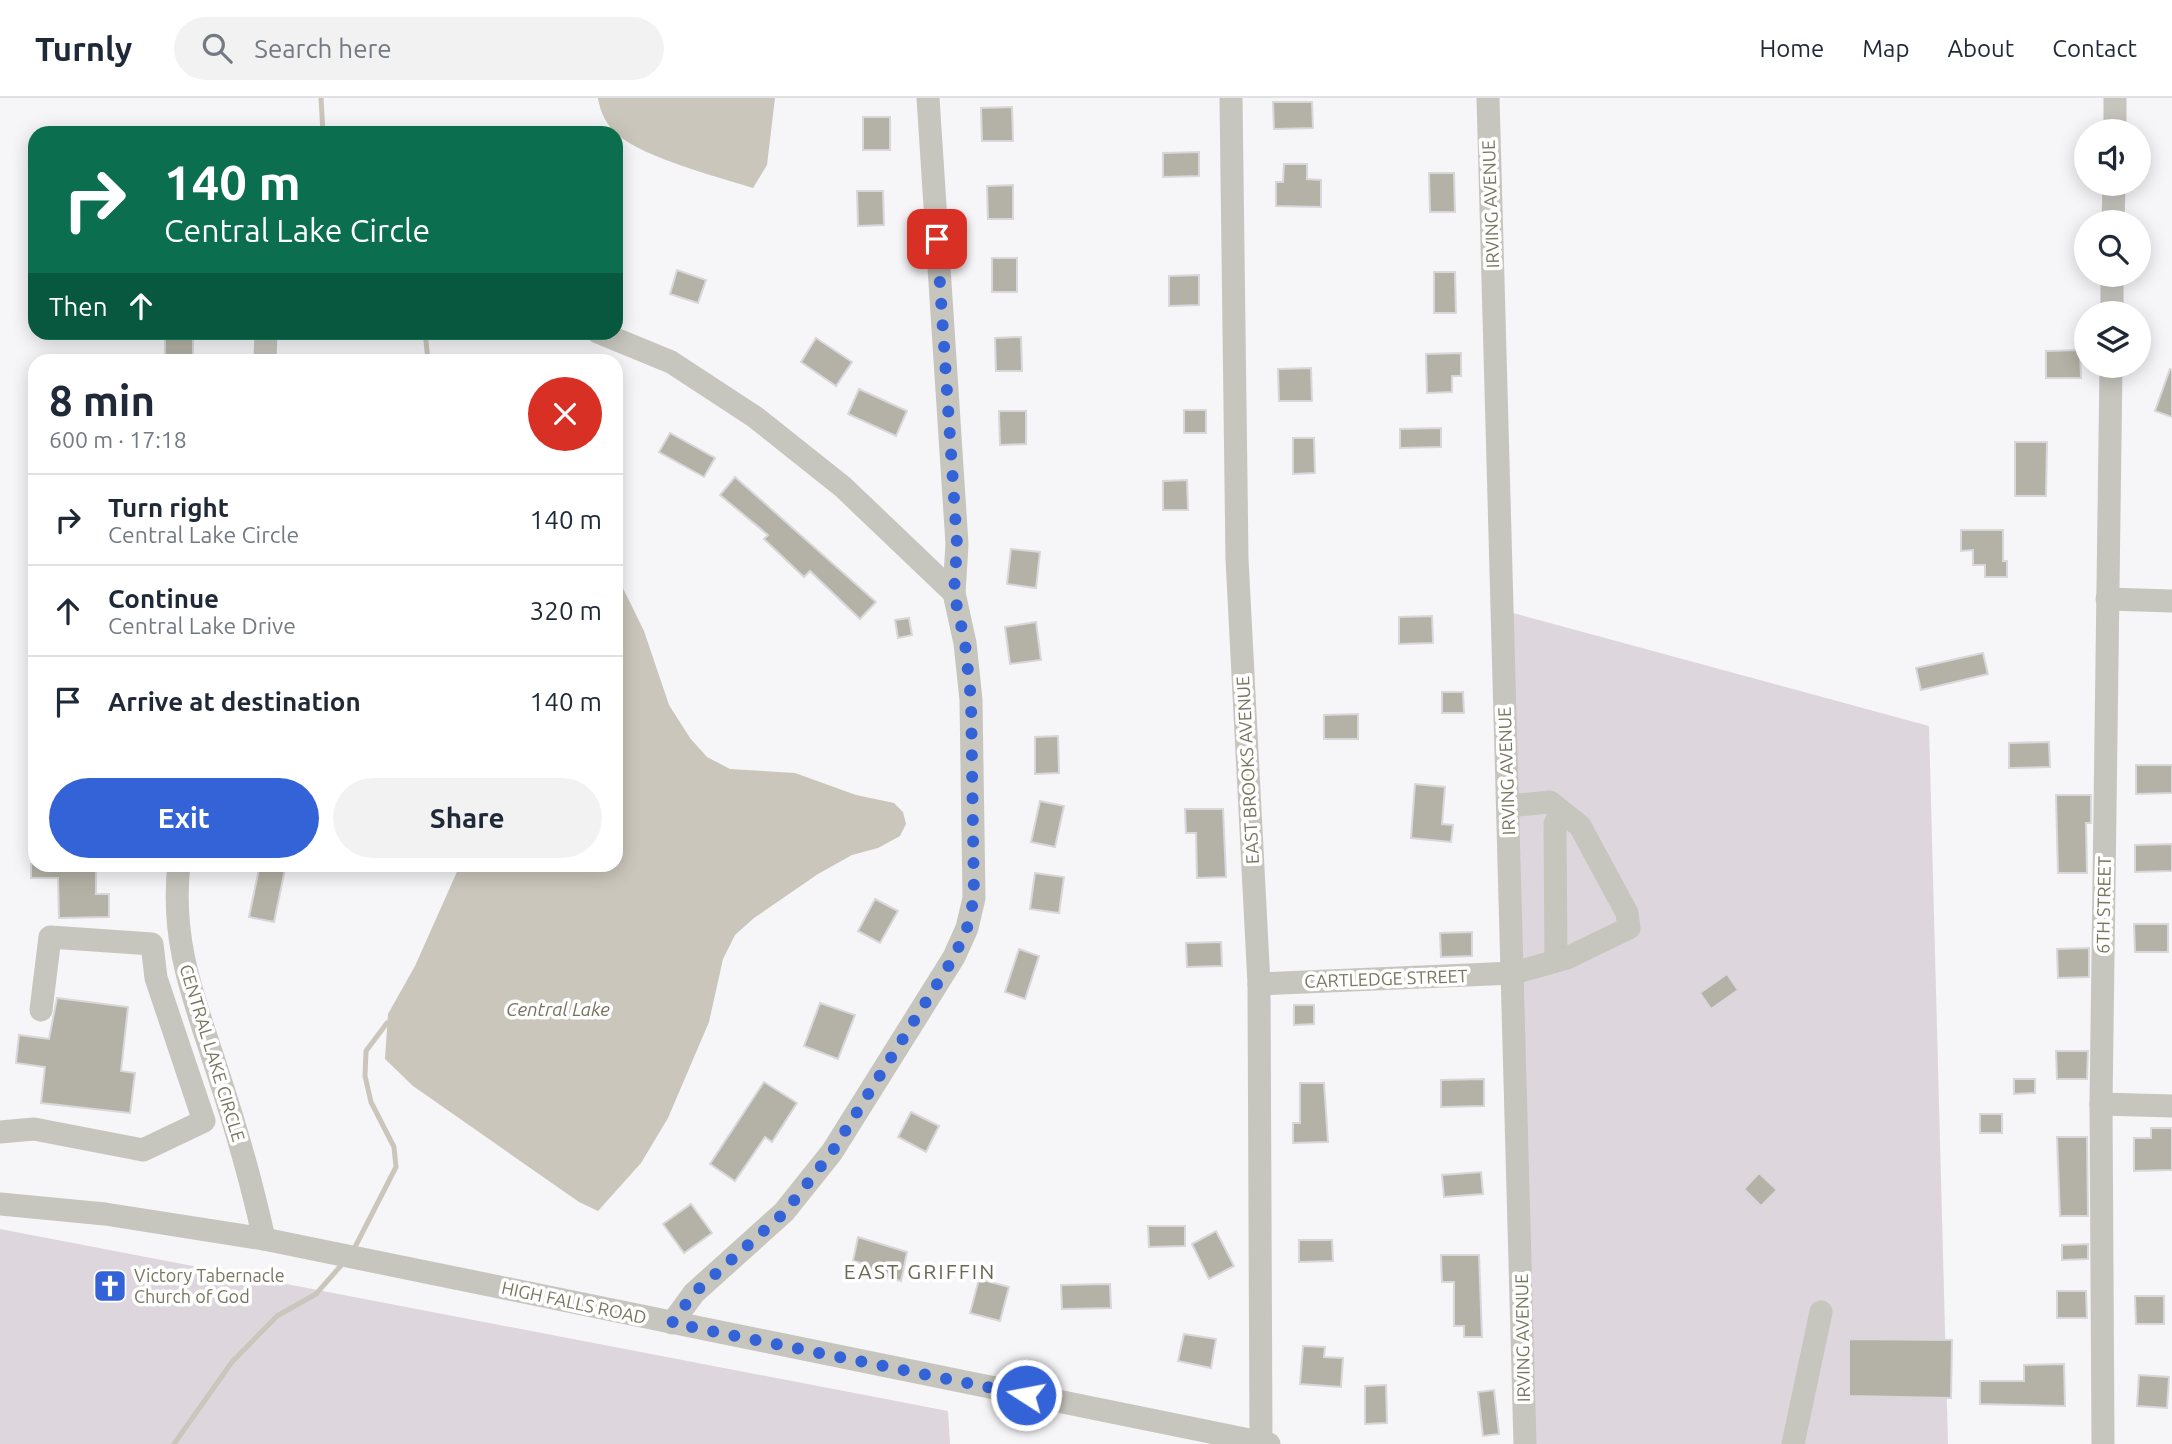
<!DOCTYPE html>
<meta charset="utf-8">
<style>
body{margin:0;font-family:Ubuntu,sans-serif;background:#f2f2f3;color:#1f2937;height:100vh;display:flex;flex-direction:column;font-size:26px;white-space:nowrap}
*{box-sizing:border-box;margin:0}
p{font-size:23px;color:#747a83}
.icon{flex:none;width:38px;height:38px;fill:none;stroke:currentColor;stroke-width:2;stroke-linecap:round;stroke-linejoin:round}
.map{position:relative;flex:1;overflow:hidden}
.sheet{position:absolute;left:28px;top:256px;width:595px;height:518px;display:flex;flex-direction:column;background:#fff;border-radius:21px;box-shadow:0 4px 18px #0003}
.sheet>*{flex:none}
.top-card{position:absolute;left:28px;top:28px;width:595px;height:214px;border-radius:21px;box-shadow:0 4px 18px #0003;background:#0b6e4f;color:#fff;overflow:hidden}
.controls{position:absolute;left:2074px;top:21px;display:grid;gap:14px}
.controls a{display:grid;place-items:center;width:77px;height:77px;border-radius:50%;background:#fff;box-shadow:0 4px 18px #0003;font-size:35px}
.pin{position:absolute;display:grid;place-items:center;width:60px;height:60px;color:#fff;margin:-30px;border-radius:14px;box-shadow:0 4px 10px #0006}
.me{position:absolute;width:77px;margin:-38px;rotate:281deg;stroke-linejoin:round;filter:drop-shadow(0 0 5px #0008)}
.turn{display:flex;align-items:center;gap:24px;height:147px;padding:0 21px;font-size:32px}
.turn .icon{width:91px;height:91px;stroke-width:2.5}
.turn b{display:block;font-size:49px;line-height:60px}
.then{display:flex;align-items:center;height:66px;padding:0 21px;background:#0003;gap:14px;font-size:26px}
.round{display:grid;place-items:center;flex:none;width:74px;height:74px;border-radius:37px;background:#f2f2f3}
.summary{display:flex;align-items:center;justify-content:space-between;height:119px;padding:0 21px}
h1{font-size:42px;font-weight:700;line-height:52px}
.action{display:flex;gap:14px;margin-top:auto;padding:14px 21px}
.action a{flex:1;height:80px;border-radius:42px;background:#3463d8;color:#fff;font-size:28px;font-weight:700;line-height:80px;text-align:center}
.action a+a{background:#f2f2f3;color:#1f2937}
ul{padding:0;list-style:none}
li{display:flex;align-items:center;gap:21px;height:91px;padding:0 21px;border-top:2px solid #e0e1e3}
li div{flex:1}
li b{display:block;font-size:26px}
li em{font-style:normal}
header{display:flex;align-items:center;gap:42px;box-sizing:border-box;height:98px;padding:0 35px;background:#fff;border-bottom:2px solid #e0e1e3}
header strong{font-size:33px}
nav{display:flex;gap:38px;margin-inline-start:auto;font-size:24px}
.search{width:490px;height:63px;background:#f2f2f3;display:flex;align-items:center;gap:18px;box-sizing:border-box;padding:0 24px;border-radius:38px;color:#747a83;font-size:26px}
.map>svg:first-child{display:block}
.green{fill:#ded6dd}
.water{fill:#cac6bb}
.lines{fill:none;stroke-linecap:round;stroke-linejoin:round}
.stream{stroke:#cac6bb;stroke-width:5}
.building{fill:#b4b2a6;stroke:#d8d7d9;stroke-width:2}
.minor{stroke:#c6c5be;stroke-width:23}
.route{stroke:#3463d8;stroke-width:12;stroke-dasharray:0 21.6}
.labels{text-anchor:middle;stroke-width:7;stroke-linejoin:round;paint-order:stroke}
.street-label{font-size:18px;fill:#78765f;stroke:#fff}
.poi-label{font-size:18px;fill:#78765f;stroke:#fff;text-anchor:start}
.water-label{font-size:19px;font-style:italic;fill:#78725f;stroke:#fff}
.quarter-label{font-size:21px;letter-spacing:2px;fill:#696856;stroke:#fff}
</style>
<header>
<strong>Turnly</strong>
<div class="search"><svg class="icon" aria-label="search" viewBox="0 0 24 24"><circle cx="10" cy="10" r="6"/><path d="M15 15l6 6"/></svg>Search here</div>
<nav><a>Home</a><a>Map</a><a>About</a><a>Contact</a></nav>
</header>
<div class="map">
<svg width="2172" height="1346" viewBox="0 0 2172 1346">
<rect width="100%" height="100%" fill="#f6f5f7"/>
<g class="green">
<polygon points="1502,512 1929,628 1948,1346 1529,1346"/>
<polygon points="0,1131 948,1313 950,1346 0,1346"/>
</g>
<g class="water">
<path d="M598,0H775L767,67L753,90C718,79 645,60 618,37C607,28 600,14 598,0Z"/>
<polygon points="616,476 644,533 669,607 690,640 707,659 730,671 795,675 856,697 894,705 903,714 906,726 900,738 878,750 852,757 818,776 754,820 735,837 723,861 709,924 668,1020 641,1065 598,1113 579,1104 413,988 385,961 388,916 415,868 460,767 616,766"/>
</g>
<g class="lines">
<g class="stream">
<polyline points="321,0 323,35"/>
<polyline points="425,234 428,262"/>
<polyline points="353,1153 396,1069 394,1049 371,1004 365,978 366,953 387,925"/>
<polyline points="174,1346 232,1264 277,1218 316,1196 345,1163"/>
</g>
</g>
<g class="building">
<polygon points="1273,4 1312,4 1313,30 1274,31"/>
<polygon points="1012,9 1013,43 982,43 981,10"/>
<rect x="863" y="19" width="27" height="33"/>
<polygon points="1199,54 1199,78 1163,79 1163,55"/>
<polygon points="1284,66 1307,66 1307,81 1321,82 1321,109 1276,108 1276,84 1283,84"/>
<polygon points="1429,75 1454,75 1455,114 1430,114"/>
<polygon points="1013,87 1013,121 988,121 987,88"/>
<polygon points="857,93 883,93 884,127 858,128"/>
<rect x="992" y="160" width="25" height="34"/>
<polygon points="677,172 706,182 698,205 670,196"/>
<polygon points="1434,174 1455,174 1456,215 1434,215"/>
<polygon points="1199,177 1199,207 1169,208 1169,178"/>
<rect x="165" y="234" width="28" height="28"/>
<polygon points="1021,239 1022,273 996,273 995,240"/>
<polygon points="816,240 852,264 836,288 801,264"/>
<polygon points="2080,252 2081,280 2046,280 2046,253"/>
<polygon points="1461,255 1461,278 1452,278 1452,294 1427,295 1426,256"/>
<polygon points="1311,270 1312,303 1279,303 1278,271"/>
<polygon points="2170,271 2172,272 2172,319 2155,313"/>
<polygon points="859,291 907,313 896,338 848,316"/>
<rect x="1184" y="312" width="22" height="23"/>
<polygon points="999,313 1026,313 1026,346 1000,347"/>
<polygon points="1441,330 1441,349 1400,350 1400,331"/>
<polygon points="670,335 715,360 704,379 659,354"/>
<polygon points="1293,340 1314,340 1315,375 1293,376"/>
<polygon points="2015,344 2047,344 2046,398 2015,398"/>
<polygon points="735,379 876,504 860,521 810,473 804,479 764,441 768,437 720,397"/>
<polygon points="1187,382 1188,412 1163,412 1163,383"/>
<polygon points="1961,432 2003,432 2003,463 2007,463 2007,479 1985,479 1985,467 1973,467 1973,452 1961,453"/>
<polygon points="1011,451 1040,454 1036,490 1007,486"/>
<polygon points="1432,518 1433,545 1399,546 1399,519"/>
<polygon points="909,520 912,537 898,540 895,522"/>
<polygon points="1036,524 1041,562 1010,566 1005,529"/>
<polygon points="1983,555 1988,576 1921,592 1916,570"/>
<polygon points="1442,594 1463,594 1464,615 1442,615"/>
<polygon points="1358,616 1358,641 1324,641 1324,617"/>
<polygon points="1058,638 1059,675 1035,676 1035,639"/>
<polygon points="2049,644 2050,669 2009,670 2009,645"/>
<polygon points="2136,667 2172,667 2172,695 2136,696"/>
<polygon points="1415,686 1445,689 1442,726 1453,727 1451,744 1411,740"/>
<polygon points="2056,697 2091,697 2091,725 2086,725 2087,775 2058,775"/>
<polygon points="1040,703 1064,708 1055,749 1031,744"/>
<polygon points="1185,711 1223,711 1226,779 1197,780 1196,735 1186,735"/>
<polygon points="2172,746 2172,773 2135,774 2135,747"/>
<polygon points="31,766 96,766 96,796 109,796 109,819 59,820 58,780 31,780"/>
<polygon points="260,766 286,766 274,824 249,819"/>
<polygon points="1035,775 1064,779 1059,815 1030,811"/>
<polygon points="875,801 898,813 880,845 858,833"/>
<polygon points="2134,826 2168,826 2168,854 2135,854"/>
<polygon points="1472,834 1472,858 1441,859 1440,835"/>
<polygon points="1221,844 1222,868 1187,869 1186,845"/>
<polygon points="2089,850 2089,879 2058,880 2057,851"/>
<polygon points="1019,851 1039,858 1025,901 1005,894"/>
<polygon points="1727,876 1738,892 1711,911 1700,895"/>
<polygon points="57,900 128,909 121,973 135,975 130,1015 41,1005 45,969 16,965 19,937 49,941"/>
<polygon points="820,905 855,917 838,961 804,948"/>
<polygon points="1294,907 1314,907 1314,926 1294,927"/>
<polygon points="2056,953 2088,953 2087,981 2057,981"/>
<polygon points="1484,981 1484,1008 1441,1009 1441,982"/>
<polygon points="2014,981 2035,981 2035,995 2014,996"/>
<polygon points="764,984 797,1005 772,1044 765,1039 735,1083 710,1066"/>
<polygon points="1300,985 1324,985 1328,1044 1293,1045 1293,1025 1300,1025"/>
<polygon points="911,1014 939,1028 926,1054 898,1039"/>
<rect x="1980" y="1016" width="22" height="19"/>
<polygon points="2151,1030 2172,1030 2172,1072 2134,1073 2134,1040 2151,1040"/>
<polygon points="2057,1039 2087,1039 2088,1118 2060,1118"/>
<polygon points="1481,1074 1483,1096 1444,1099 1442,1077"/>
<polygon points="1759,1075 1777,1092 1761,1108 1744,1091"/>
<polygon points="691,1106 712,1135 684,1155 663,1126"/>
<polygon points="1148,1128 1185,1128 1185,1148 1149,1149"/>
<polygon points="1216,1133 1234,1168 1209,1181 1192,1146"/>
<polygon points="858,1139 907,1154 901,1183 863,1174 865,1166 853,1163"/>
<polygon points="1299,1142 1332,1142 1333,1163 1299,1164"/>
<polygon points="2088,1146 2088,1161 2062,1162 2062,1147"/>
<polygon points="1441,1157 1479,1157 1482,1239 1464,1239 1464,1228 1454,1228 1454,1184 1442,1184"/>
<polygon points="979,1181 1009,1189 1000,1223 970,1215"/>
<polygon points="1110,1186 1111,1210 1062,1211 1061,1187"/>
<polygon points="2057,1193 2086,1193 2087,1220 2057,1220"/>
<polygon points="2135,1198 2164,1198 2164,1226 2136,1226"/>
<polygon points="1184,1236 1216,1241 1211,1270 1178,1263"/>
<polygon points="1849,1241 1952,1242 1951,1300 1849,1298"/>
<polygon points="1303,1248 1325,1249 1324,1259 1343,1260 1341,1289 1300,1286"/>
<polygon points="2064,1266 2065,1308 1980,1306 1980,1283 2024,1283 2024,1267"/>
<polygon points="2139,1277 2169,1279 2167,1310 2137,1308"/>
<polygon points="1386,1287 1387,1325 1365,1326 1365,1288"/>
<polygon points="1494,1292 1499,1336 1483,1338 1478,1294"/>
</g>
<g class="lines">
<g class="minor">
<polyline points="928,0 957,446 954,495"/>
<polyline points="1231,0 1237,461 1259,886 1261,1346"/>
<polyline points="1488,0 1525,1346"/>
<polyline points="2115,33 2115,0"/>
<polyline points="2113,124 2114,86"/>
<polyline points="2112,215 2112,177"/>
<polyline points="598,234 671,264 755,319 843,389 954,495 965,545 971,602 974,800 967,830 954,859 832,1054 784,1114 694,1195 672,1225"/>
<polyline points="265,262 266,234"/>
<polyline points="2107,501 2172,503"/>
<path d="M179,766C170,845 195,903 218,975C236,1030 252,1085 264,1141"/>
<polyline points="1556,863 1555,726 1561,714"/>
<polyline points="1259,886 1514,875 1567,860 1629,830 1627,815 1580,728 1550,704 1508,708"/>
<polyline points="2101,1006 2172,1008"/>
<polyline points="0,1034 34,1031 143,1052 204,1023 156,880 152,846 50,839 41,912"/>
<polyline points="0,1106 105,1116 264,1141 1269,1346"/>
<polyline points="1793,1346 1821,1214"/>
<polyline points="2103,1346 2101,1006 2111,268"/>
</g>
</g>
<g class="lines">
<polyline class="route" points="937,141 957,446 954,495 965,545 971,601 974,800 967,830 954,859 832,1054 785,1114 694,1195 672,1225 1026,1297"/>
</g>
<defs>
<symbol id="church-square" viewBox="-11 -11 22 22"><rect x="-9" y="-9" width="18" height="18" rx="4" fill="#3463d8" stroke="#fff"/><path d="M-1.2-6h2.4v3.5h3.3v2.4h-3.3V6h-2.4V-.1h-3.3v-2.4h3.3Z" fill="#fff"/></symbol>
</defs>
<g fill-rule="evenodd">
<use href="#church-square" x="91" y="1169" width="38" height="38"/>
</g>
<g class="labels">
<g class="street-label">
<text transform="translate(1491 106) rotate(-92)" y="6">IRVING AVENUE</text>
<text transform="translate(1248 672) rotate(-93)" y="6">EAST BROOKS AVENUE</text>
<text transform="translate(1507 673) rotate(-92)" y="6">IRVING AVENUE</text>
<text transform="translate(2104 807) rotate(-89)" y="6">6TH STREET</text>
<text transform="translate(1386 881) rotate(-2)" y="6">CARTLEDGE STREET</text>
<text transform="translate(212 955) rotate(73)" y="6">CENTRAL LAKE CIRCLE</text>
<text transform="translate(574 1205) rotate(12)" y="6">HIGH FALLS ROAD</text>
<text transform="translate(1523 1240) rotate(-91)" y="6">IRVING AVENUE</text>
</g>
<g class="poi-label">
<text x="134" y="1184">Victory Tabernacle<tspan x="134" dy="21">Church of God</tspan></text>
</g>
<g class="water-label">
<text x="558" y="918">Central Lake</text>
</g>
<g class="quarter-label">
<text x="920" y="1181">EAST GRIFFIN</text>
</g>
</g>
</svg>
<div class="controls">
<a><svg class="icon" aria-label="sound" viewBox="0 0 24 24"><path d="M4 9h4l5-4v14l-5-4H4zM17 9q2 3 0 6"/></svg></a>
<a><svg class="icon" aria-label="search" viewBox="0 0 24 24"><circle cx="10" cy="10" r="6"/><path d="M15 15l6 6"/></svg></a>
<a><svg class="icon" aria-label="layers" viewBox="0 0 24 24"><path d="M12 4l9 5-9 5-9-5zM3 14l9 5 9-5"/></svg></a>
</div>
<div class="pin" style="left:937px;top:141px;background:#d93025"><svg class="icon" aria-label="arrive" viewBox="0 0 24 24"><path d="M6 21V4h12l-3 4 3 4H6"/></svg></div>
<svg class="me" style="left:1026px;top:1297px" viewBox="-20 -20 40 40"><circle r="17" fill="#3463d8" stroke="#fff" stroke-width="3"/><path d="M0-11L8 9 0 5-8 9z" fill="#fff"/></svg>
<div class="top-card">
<div class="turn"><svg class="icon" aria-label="right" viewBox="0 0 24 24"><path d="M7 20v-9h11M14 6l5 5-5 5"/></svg><div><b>140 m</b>Central Lake Circle</div></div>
<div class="then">Then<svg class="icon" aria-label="ahead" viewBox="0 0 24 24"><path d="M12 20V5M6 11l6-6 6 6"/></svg></div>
</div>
<section class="sheet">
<div class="summary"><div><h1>8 min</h1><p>600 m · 17:18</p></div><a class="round" style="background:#d93025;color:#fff"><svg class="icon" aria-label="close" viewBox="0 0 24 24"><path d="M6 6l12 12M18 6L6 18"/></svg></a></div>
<ul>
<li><svg class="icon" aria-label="right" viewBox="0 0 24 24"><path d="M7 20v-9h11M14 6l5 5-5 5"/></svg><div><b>Turn right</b><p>Central Lake Circle</p></div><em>140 m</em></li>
<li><svg class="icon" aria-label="ahead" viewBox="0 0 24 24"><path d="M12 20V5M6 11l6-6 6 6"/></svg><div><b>Continue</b><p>Central Lake Drive</p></div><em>320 m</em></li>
<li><svg class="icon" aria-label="arrive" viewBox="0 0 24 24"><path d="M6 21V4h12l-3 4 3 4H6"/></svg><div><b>Arrive at destination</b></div><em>140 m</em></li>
</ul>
<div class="action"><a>Exit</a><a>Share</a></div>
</section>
</div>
